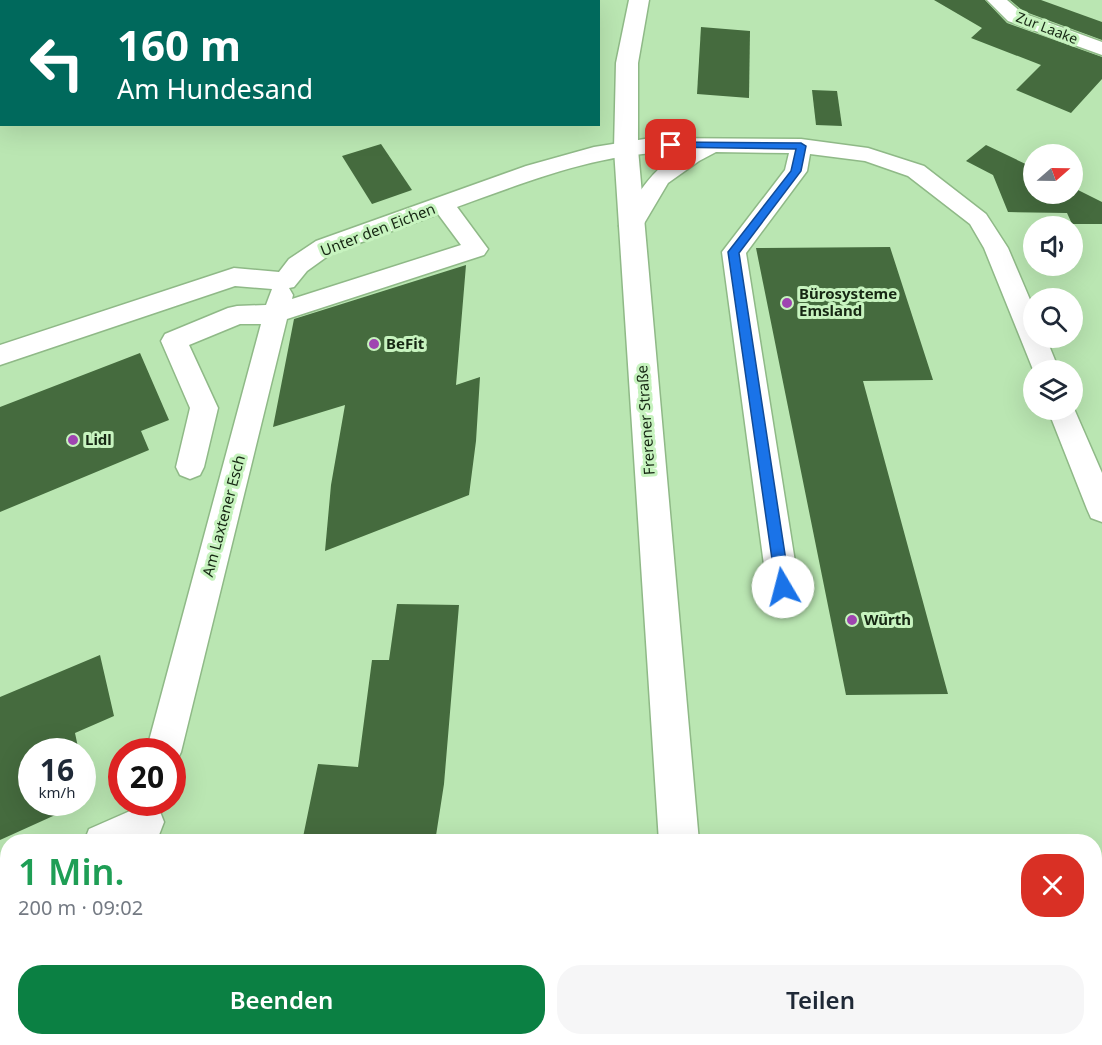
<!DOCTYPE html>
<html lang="de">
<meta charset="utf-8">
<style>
body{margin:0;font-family:"Noto Sans",sans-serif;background:#f6f6f7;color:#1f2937;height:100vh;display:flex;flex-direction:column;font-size:22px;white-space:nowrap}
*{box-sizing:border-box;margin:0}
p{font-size:20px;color:#747a83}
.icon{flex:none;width:33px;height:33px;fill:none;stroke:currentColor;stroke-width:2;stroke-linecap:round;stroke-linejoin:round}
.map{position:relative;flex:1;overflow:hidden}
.sheet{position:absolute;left:0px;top:834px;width:1102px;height:212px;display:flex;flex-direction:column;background:#fff;border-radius:24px 24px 0 0;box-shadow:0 6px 24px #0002}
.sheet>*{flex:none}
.guide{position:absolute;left:0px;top:0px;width:600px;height:126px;box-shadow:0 6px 24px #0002;background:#00695c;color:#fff;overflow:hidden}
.needle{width:39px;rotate:70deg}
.controls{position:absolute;left:1023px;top:144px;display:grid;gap:12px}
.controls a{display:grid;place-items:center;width:60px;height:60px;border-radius:50%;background:#fff;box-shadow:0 6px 24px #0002;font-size:30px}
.speed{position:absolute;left:18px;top:738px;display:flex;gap:12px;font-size:30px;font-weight:700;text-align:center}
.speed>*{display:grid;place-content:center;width:78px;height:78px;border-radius:50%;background:#fff;box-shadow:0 6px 24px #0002;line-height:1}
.speed small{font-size:15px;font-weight:400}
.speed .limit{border:9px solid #d22;background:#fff;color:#111}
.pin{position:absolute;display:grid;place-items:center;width:51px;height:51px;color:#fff;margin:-26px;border-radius:12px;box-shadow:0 3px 9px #0006}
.me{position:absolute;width:66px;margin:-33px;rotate:352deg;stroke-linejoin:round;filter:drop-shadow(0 0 4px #0008)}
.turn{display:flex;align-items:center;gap:21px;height:126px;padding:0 18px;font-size:27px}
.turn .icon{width:78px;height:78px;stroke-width:2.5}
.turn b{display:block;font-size:42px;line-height:51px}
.round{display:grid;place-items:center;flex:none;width:63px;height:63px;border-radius:24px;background:#f6f6f7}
.overview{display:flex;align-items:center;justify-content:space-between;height:102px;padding:0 18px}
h1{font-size:36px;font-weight:600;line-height:45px;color:#1e9e55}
.cta{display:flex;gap:12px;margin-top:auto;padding:12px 18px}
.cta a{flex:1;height:69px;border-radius:24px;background:#0b8043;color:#fff;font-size:24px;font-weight:600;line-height:69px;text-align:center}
.cta a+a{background:#f6f6f7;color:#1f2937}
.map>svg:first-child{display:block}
.building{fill:#456b3e}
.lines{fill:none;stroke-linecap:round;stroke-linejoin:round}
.minor-casing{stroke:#8fb987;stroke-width:3}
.major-casing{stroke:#8fb987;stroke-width:3}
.minor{fill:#fff;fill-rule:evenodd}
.major{fill:#fff;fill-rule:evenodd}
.route{fill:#1a73e8;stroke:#114b97;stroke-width:1.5}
.poi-dot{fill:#9f45b1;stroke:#c7f3bf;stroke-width:2}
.labels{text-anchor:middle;stroke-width:6;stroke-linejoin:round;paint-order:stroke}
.far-street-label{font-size:14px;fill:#162713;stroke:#c7f3bf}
.street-label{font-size:15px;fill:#162713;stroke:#c7f3bf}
.poi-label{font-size:15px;font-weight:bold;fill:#162713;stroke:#c7f3bf;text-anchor:start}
</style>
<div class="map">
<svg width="1102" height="1045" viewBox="0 0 1102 1045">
<rect width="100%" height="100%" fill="#bae6b2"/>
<g class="building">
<polygon points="934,0 985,0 1007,23 1102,57 1102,79 1071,113 1016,90 1041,65 971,38 982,28"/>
<polygon points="1010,0 1041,0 1102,22 1102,40 1023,11"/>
<polygon points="701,27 750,31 749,98 697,94"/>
<polygon points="812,90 837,91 842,126 816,125"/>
<polygon points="381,144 412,190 372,204 342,156"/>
<polygon points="986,145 1034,168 1034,194 1072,194 1072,187 1102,202 1102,224 1072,224 1067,213 1008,212 993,175 966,161"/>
<polygon points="890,247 933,380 863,381 948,694 846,695 756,248"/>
<polygon points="466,265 456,385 480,377 476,441 469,495 325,551 331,485 345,405 273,427 294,319"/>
<polygon points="140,353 169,420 141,431 149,450 0,512 0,407"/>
<polygon points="397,604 459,605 444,784 435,842 302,842 318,764 358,767 372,660 389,660"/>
<polygon points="100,655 114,716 75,733 79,752 32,752 32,802 84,802 0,840 0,697"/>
</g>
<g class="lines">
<defs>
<g id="minor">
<polygon points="577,0 595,0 576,2"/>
<polygon points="987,0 1007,0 1022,13 1102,42 1102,55 1008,21"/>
<path d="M651,138L801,139L868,148L924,166L986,214L1008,248L1034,309V338H1046L1059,370L1034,372L984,248L970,224L908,176L865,161L810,154L807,171L746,253L799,587L794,597L783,601L772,597L767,587L722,252L785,170L789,153L716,152L699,161L668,183L639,232L631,234L623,232L619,226C636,196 651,169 682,152C603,151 531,180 457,207L488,249L484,255L287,319L181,752L175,764L172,766V752H146L261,324H240L189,345L218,408L204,467L200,475L190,479L180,475L176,467L190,408L161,341L165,334L228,308L237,306L266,305L272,289L235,286L0,365V345L234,268L279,272L289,259L316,241L526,166L594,147ZM438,214L461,245L292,299L293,295L289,288L294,287L307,271L332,253Z"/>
<polygon points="1072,404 1102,473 1102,522 1091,518 1087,509 1048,410 1072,410"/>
<polygon points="146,804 159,809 164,822 159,835 145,842 84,842 89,829"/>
<polygon points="8,864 8,902 0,905 0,867"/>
<polygon points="8,958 8,1001 0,1004 0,961"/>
</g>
<g id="major">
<polygon points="629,0 649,0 638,63 638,149 699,842 659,842 614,149 616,63"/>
<polygon points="1095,896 1102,897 1102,939 1095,938"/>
<polygon points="669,1038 715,1038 715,1042 717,1038 763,1038 760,1045 670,1045"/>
</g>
</defs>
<use href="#minor" class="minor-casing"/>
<use href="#major" class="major-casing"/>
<use href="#minor" class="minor"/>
<use href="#major" class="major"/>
</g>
<polygon class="route" points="671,142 801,143 806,146 801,171 739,253 790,587 788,592 783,594 778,592 776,587 728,252 791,171 796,149 667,147 667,143"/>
<g class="poi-dot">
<circle cx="787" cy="303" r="6"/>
<circle cx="374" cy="344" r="6"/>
<circle cx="73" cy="440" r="6"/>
<circle cx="852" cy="620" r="6"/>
</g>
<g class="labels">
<g class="far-street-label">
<text transform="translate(1047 28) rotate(21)" y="5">Zur Laake</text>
</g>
<g class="street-label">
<text transform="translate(378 230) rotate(-21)" y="5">Unter den Eichen</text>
<text transform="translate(646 420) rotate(-94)" y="5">Frerener Straße</text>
<text transform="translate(224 516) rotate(-75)" y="5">Am Laxtener Esch</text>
</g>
<g class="poi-label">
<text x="799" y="299">Bürosysteme<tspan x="799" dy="17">Emsland</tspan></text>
<text x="386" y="349">BeFit</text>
<text x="85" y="445">Lidl</text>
<text x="864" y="625">Würth</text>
</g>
</g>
</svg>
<div class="controls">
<a><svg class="needle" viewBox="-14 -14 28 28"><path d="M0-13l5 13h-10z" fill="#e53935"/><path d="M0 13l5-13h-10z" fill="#747a83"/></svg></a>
<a><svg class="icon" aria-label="sound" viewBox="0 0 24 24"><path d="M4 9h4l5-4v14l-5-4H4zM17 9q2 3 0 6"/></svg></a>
<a><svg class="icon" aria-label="search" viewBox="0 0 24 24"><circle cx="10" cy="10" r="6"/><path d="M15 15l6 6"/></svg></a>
<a><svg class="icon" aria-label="layers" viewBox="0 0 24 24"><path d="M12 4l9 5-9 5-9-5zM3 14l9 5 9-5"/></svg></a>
</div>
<div class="speed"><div>16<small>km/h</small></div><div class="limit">20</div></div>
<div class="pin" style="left:671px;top:145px;background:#d93025"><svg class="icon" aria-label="arrive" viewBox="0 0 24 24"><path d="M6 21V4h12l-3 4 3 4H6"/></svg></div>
<svg class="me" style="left:783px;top:587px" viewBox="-20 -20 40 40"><circle r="19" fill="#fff"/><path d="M0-13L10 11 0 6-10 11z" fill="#1a73e8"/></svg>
<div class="guide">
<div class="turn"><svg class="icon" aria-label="left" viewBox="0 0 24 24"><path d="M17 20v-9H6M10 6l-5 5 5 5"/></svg><div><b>160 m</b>Am Hundesand</div></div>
</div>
<section class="sheet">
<div class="overview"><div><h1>1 Min.</h1><p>200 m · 09:02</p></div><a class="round" style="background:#d93025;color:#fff"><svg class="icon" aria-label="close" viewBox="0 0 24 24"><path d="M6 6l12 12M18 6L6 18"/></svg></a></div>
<div class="cta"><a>Beenden</a><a>Teilen</a></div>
</section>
</div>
